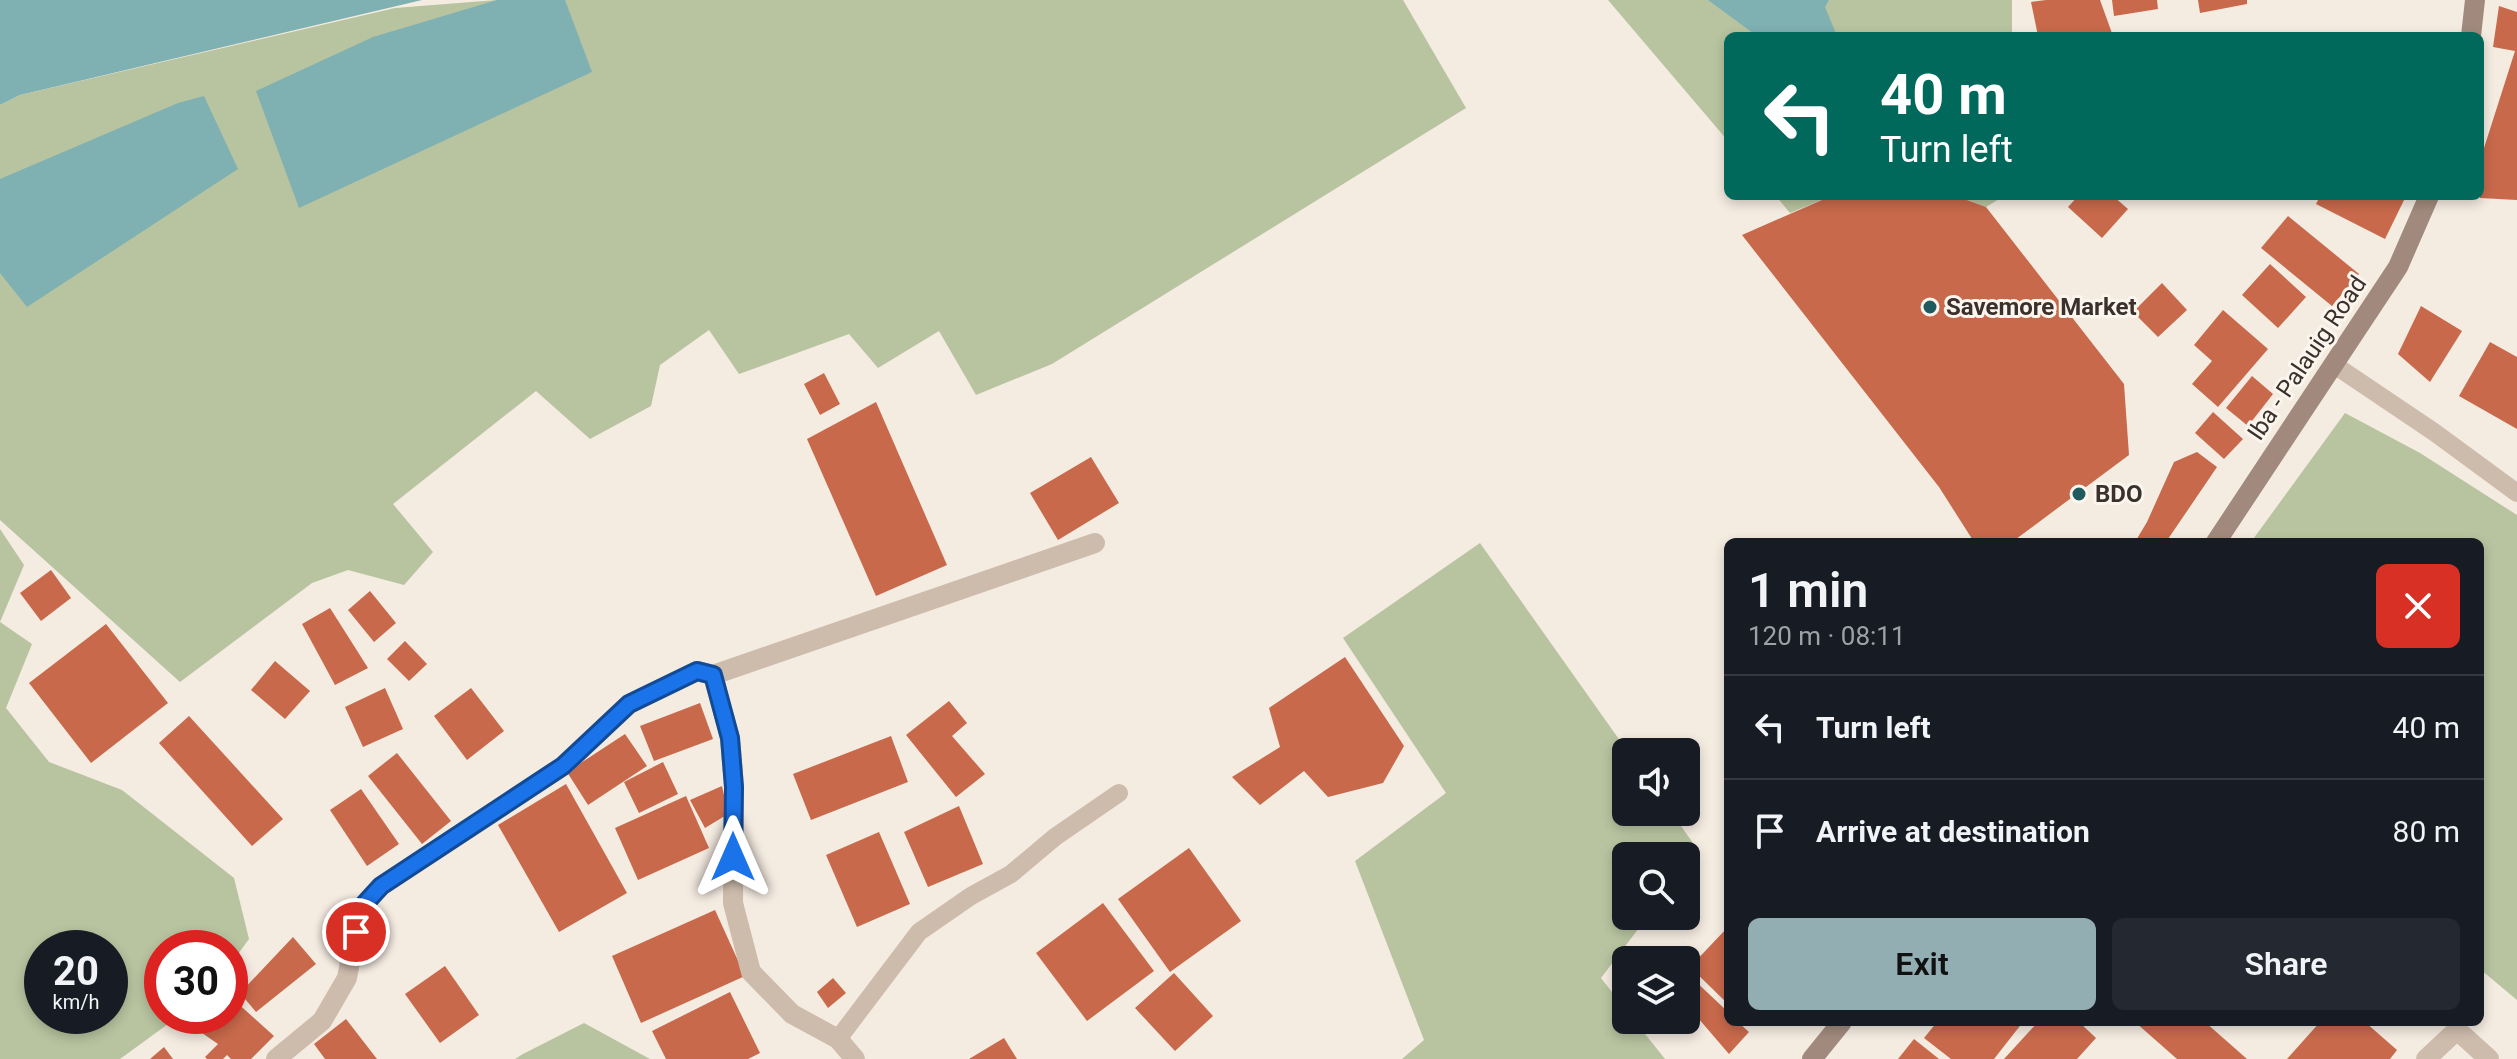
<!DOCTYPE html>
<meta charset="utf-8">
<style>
body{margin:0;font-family:Roboto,sans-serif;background:#242831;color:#f1f3f6;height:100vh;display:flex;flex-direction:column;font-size:30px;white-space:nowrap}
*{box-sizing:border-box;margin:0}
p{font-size:26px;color:#9ea1a6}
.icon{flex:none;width:44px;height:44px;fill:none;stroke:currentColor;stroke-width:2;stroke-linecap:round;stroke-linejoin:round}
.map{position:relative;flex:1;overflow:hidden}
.panel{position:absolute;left:1724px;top:538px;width:760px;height:488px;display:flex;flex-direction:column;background:#171b24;border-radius:12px;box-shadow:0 4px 12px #0003}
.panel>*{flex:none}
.banner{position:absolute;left:1724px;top:32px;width:760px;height:168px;border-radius:12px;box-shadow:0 4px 12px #0003;background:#00695c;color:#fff;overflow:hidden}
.buttons{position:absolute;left:1612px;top:738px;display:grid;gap:16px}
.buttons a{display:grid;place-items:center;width:88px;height:88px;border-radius:12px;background:#171b24;box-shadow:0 4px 12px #0003;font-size:40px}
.speed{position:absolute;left:24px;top:930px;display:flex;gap:16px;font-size:40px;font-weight:700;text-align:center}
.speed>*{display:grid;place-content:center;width:104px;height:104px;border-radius:50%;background:#171b24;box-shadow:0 4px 12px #0003;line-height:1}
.speed small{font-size:20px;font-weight:400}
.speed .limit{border:12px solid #d22;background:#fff;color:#111}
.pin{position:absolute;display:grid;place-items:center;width:68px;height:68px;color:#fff;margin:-34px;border:4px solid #fff;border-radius:50%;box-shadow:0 2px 8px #0007}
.me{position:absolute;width:88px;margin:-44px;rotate:0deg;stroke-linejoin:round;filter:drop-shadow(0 0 6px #0008)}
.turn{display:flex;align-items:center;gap:28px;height:168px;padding:0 24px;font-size:36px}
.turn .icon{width:104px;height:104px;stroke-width:2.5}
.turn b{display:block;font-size:56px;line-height:68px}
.round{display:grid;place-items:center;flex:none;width:84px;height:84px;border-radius:12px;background:#242831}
.headline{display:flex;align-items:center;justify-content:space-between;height:136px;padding:0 24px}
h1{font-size:48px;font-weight:600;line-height:60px}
.cta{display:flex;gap:16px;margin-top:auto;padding:16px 24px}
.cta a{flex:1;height:92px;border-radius:12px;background:#92aeb2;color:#111;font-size:32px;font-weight:600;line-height:92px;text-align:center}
.cta a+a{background:#242831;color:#f1f3f6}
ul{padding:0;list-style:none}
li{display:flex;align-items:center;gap:24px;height:104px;padding:0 24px;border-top:2px solid #363941}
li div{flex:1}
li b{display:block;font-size:30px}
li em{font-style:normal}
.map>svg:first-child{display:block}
.green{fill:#b8c4a0;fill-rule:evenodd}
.water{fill:#7fb0b2}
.building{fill:#c8694b}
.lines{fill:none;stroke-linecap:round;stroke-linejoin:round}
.lane{stroke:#cdbbac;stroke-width:18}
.street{stroke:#cdbbac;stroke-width:20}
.secondary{stroke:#a18a7d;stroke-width:20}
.route-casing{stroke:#114b97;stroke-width:20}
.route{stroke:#1a73e8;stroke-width:14}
.poi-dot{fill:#1f5a5e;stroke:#fbf5ee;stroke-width:3}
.labels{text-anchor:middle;stroke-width:6;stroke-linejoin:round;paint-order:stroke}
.poi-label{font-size:24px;font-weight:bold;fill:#3b302b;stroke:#fbf5ee;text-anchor:start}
.street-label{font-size:24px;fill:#3b302b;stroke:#fbf5ee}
</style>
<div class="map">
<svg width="2517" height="1059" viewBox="0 0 2517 1059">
<rect width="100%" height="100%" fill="#f4ebe1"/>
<g class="green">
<polygon points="497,0 1403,0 1466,108 1052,364 976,395 939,331 878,368 849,334 739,374 709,330 660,365 651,406 590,439 536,391 393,504 433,552 404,585 348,570 312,583 180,682 0,520 0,105 20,95 395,8"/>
<polygon points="1608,0 2012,0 2012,36 1728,36 1728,141"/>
<polygon points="1776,196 1831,196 1790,213"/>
<polygon points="1956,196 2004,196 1986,207"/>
<polygon points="2345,413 2420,453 2517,515 2517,1000 2480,969 2480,542 2251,542"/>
<path d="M0,529L24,565L0,622L32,644L6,708L49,762L122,790L234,878L249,939L230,965V948H162V1016H179L120,1059H0ZM110,948V1016H42V948Z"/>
<polygon points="1480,543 1628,752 1626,752 1626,812 1671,812 1698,850 1686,866 1686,856 1626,856 1626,916 1648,916 1601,978 1626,1010 1626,1020 1634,1020 1665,1059 1402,1059 1424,1040 1355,861 1446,793 1343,638"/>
<polygon points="584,1023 650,1059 515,1059 523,1054"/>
</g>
<g class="water">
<polygon points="0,0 422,0 20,95 0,105"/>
<polygon points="497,0 565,0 592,72 299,208 256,91 373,37"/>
<polygon points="1708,0 1829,0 1825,7 1837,36 1757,36"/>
<polygon points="204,96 238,169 27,307 0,273 0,179 178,103"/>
</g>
<g class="building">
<polygon points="2046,0 2100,0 2113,36 2038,36 2031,2"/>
<polygon points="2112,0 2157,0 2158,9 2114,16"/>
<polygon points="2198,0 2247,0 2247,4 2200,13"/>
<polygon points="2499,6 2517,12 2517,200 2480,198 2480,172 2484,148 2515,51 2493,47"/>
<polygon points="1956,196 1986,207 2124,384 2129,455 2012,542 1974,542 1939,487 1742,235 1831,196"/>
<polygon points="2078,196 2113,196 2128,209 2102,238 2068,207"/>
<polygon points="2320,196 2406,196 2385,239 2316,204"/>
<polygon points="2288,216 2359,274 2332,306 2261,248"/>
<polygon points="2270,264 2306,297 2278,328 2242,295"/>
<polygon points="2162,283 2187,310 2158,337 2133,312"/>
<polygon points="2421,306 2462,331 2430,382 2398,354"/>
<polygon points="2223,310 2268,349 2218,407 2192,384 2212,361 2194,345"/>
<polygon points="2490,342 2517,357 2517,429 2459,396"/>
<polygon points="824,373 840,404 820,415 804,384"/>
<polygon points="2252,376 2273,394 2248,426 2226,408"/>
<polygon points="876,402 947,565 876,596 807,439"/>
<polygon points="2213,412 2243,439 2224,459 2195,433"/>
<polygon points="2197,452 2217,467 2166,542 2135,542 2147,522 2174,462"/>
<polygon points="1091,457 1119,503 1058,540 1030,493"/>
<polygon points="51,570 71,598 41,621 20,593"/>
<polygon points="370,591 396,623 374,642 348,610"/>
<polygon points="330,608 368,668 335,685 302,624"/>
<polygon points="106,624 168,703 91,763 29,683"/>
<polygon points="405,641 427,664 409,681 387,659"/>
<polygon points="1345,657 1404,746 1383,783 1328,797 1304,771 1260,805 1232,777 1280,747 1269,708"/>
<polygon points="275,661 310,691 285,719 251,690"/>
<polygon points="385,688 403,729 363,747 345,707"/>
<polygon points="471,688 504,731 467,760 434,716"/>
<polygon points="949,701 967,723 952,736 985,774 956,797 906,735"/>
<polygon points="700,703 713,739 654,761 640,726"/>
<polygon points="189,716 283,819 252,846 159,743"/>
<polygon points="625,734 647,766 588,805 567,772"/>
<polygon points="891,736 908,782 811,820 793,774"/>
<polygon points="397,753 451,821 422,844 368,776"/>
<polygon points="663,762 678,794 639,813 624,782"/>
<polygon points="566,784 627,893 559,932 498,825"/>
<polygon points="722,786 728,814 705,828 690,800"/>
<polygon points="361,789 399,844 367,866 330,810"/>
<polygon points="686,796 709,848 638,880 615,828"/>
<polygon points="959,806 983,864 928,887 904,832"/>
<polygon points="879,832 910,904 857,927 826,855"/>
<polygon points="1189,848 1241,921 1170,972 1118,899"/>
<polygon points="1103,903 1154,971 1087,1021 1036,953"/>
<polygon points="715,910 745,976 641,1023 612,956"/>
<polygon points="1728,927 1728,1004 1690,967"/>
<polygon points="293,937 316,964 256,1012 240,993"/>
<polygon points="445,966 479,1015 440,1043 405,994"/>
<polygon points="1174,973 1213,1016 1175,1051 1135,1008"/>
<polygon points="1691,977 1728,1012 1728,1022 1738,1022 1749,1032 1729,1054 1686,1004 1686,982"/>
<polygon points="833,978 846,993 828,1008 817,992"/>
<polygon points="730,992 760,1053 748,1059 666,1059 652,1031"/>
<polygon points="234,1000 274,1036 251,1059 231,1059 227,1055 223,1059 207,1059 205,1057 218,1044 202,1033 219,1016 230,1016 230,1004"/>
<polygon points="346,1019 377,1059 325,1059 314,1044"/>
<polygon points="1937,1022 2023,1022 1994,1059 1951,1059 1924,1038"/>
<polygon points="2038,1022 2079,1022 2096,1038 2077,1059 2004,1059"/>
<polygon points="2135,1022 2205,1022 2247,1059 2177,1059"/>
<polygon points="2320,1022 2365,1022 2397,1050 2390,1059 2287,1059"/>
<polygon points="1004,1038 1017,1059 969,1059"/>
<polygon points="1914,1039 1939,1059 1898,1059"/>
<polygon points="164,1047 173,1059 150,1059"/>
</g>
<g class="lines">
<g class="lane">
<polyline points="2333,364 2434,432 2517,493"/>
<polyline points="838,1039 919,932 971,896 1011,874 1055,837 1119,793"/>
</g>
<g class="street">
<polyline points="713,675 1095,543"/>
<polyline points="276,1059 322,1021 347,978 360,909 381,886 563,766 629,704 697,671 713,675 730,738 734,787 733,903 751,972 792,1014 838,1039 855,1059"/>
<polyline points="2426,1059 2457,1030 2489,1059"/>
</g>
<g class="secondary">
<polyline points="2471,36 2475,0"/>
<polyline points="2216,542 2398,267 2429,196"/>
<polyline points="1812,1059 1842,1022"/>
</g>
</g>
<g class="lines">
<defs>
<polyline id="route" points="356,932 360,909 381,886 563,766 629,704 697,671 713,675 730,738 734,787 733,857"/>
</defs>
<use href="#route" class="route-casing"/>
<use href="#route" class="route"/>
</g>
<g class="poi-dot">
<circle cx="1930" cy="307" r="8"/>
<circle cx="2079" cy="494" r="8"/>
</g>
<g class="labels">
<g class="poi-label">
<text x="1946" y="315">Savemore Market</text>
<text x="2095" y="502">BDO</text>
</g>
<g class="street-label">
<text transform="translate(2307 358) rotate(-56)" y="8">Iba - Palauig Road</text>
</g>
</g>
</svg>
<div class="buttons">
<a><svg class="icon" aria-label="sound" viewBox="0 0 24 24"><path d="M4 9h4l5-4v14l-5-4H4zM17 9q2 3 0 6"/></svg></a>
<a><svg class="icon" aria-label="search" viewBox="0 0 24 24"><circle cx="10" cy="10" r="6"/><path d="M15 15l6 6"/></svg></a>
<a><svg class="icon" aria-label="layers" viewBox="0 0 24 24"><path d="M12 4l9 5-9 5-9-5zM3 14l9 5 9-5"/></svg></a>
</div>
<div class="speed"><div>20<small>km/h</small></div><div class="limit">30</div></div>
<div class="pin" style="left:356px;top:932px;background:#d93025"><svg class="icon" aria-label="arrive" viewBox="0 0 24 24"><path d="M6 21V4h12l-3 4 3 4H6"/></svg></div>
<svg class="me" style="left:733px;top:857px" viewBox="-20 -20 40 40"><path d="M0-17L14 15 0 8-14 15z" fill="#1a73e8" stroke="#fff" stroke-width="4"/></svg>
<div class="banner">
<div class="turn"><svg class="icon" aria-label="left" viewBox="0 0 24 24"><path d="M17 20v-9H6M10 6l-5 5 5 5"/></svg><div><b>40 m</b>Turn left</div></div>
</div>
<section class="panel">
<div class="headline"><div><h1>1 min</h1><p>120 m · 08:11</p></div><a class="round" style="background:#d93025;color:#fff"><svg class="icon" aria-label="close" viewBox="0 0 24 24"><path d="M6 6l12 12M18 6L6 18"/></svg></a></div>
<ul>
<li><svg class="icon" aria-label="left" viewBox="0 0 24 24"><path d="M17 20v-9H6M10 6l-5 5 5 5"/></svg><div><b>Turn left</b></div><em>40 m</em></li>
<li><svg class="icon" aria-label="arrive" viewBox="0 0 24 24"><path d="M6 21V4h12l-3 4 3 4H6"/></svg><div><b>Arrive at destination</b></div><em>80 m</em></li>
</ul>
<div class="cta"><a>Exit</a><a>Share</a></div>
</section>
</div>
